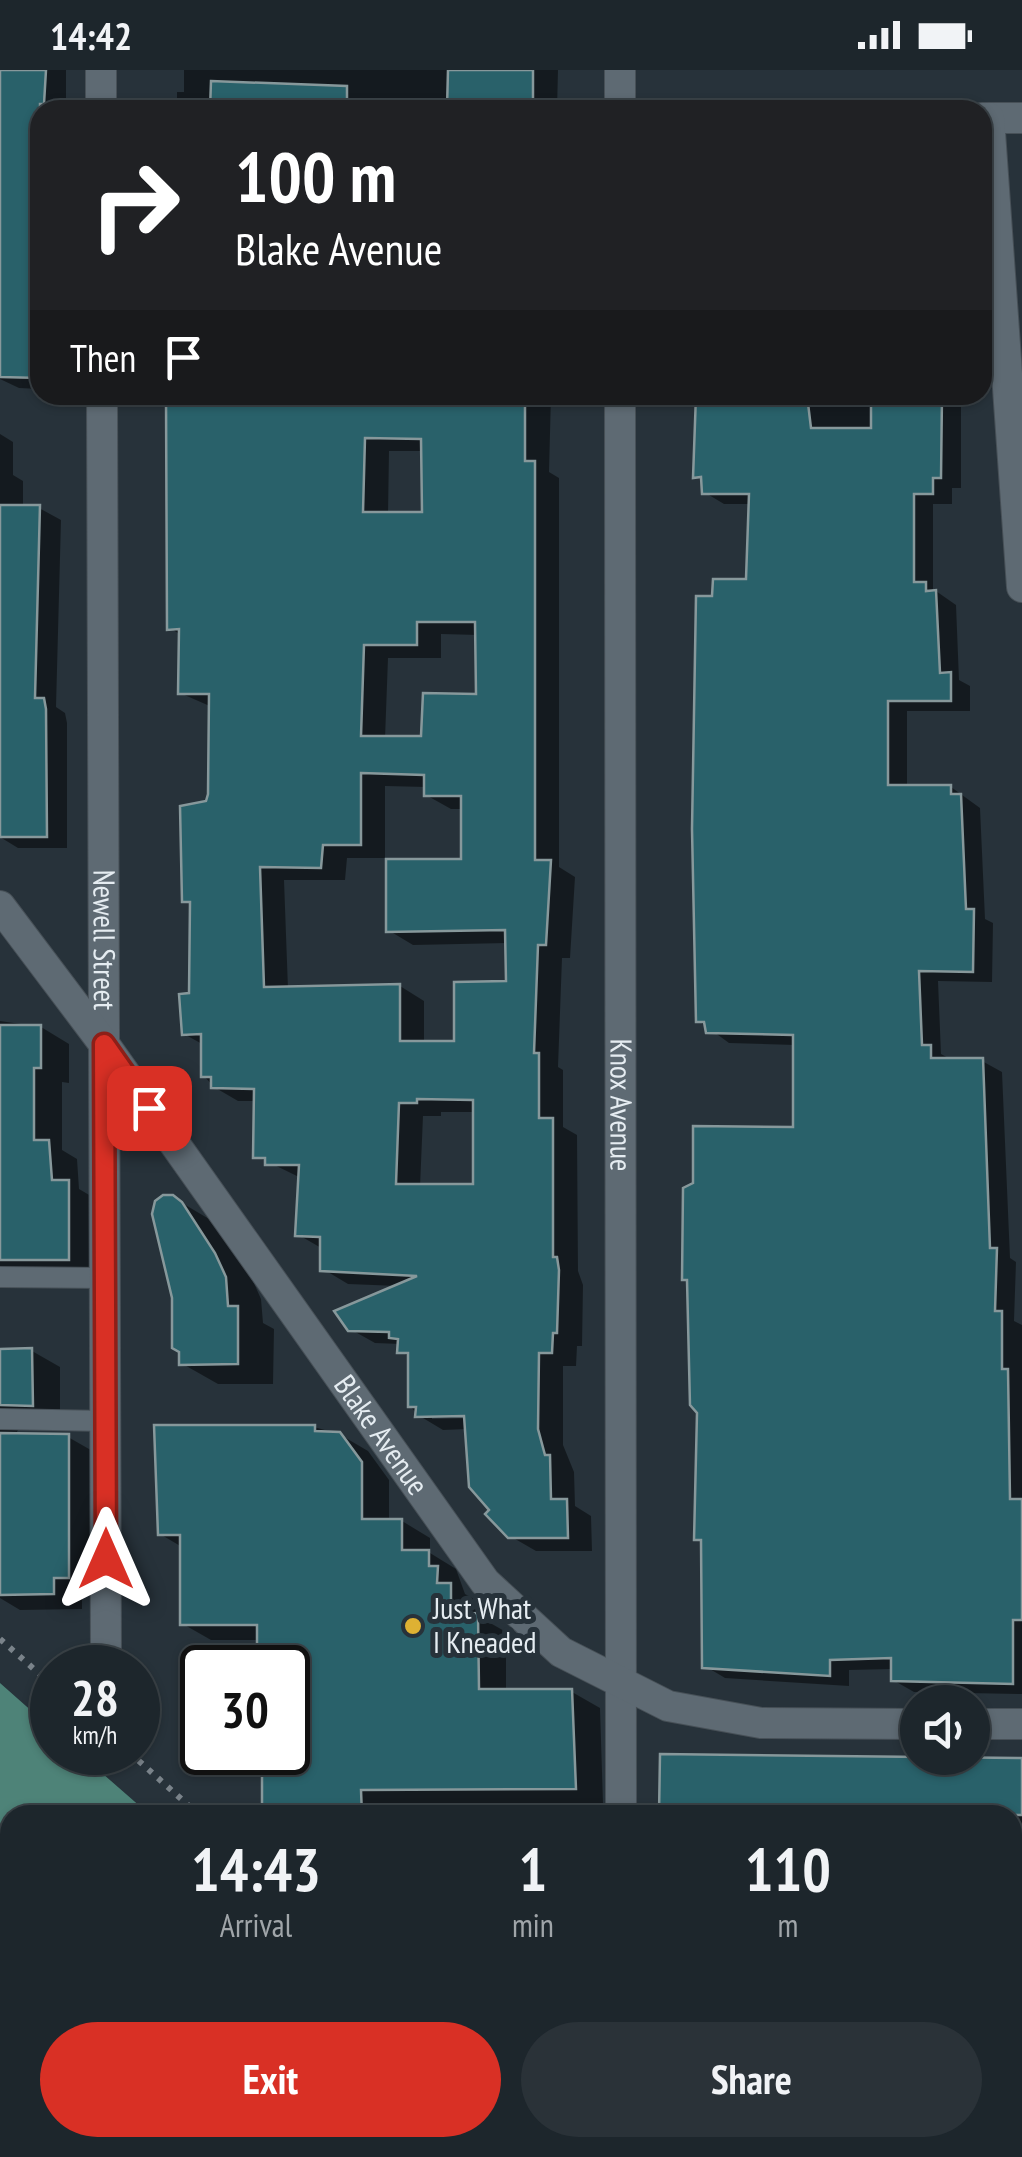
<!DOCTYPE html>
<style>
body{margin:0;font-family:"PT Sans Narrow",sans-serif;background:#2a3238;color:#f1f3f6;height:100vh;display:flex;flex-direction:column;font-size:38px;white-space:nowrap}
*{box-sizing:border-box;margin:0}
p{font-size:32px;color:#a0a5a9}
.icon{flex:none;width:55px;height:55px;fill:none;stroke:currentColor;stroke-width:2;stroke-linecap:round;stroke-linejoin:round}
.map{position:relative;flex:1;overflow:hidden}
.side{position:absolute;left:0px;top:1735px;width:1022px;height:352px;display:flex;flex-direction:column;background:#1d262c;border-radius:30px 30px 0 0;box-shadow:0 2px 8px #0004,0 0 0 2px #3b4348}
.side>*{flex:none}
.banner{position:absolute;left:30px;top:30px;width:962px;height:305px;border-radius:30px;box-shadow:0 2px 8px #0004,0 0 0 2px #3b4348;background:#202124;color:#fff;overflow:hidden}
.controls{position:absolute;left:900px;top:1615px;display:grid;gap:20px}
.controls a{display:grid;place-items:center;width:90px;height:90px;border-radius:50%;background:#1d262c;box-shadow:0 2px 8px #0004,0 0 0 2px #3b4348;font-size:50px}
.speed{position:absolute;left:30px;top:1575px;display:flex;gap:20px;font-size:50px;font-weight:700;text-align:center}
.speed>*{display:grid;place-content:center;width:130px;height:130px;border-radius:50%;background:#1d262c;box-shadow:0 2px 8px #0004,0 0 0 2px #3b4348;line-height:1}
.speed small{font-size:25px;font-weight:400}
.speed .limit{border:5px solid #111;border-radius:15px;background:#fff;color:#111}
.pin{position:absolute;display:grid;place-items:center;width:85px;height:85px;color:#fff;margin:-42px;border-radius:20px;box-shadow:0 5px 15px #0006}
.me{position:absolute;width:110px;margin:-55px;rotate:0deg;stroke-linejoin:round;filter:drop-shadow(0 0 8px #0008)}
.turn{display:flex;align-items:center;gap:35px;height:210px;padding:0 40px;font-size:45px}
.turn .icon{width:130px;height:130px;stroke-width:2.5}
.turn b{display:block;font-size:70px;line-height:85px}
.then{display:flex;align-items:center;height:95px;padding:0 40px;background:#0003;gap:20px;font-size:38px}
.eta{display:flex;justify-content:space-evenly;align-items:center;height:170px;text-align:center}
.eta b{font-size:60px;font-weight:800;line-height:70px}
.action{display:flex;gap:20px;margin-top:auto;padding:20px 40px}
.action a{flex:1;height:115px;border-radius:60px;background:#d93025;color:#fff;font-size:40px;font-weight:800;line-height:115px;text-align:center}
.action a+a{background:#2a3238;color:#f1f3f6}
.status{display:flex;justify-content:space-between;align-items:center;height:70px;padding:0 50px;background:#1d262c;direction:ltr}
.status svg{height:28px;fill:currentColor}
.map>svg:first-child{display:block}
.water{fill:#4e8378}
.shadow{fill:#0007;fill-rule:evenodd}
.building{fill:#29616a;stroke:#87989b;stroke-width:2.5;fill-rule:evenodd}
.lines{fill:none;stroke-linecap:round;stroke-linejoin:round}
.service-casing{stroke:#475057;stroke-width:22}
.minor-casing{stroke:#475057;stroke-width:32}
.path{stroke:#7a838a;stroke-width:6;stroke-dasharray:5 8;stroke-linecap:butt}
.service{stroke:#5e6a73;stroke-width:20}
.minor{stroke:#5e6a73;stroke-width:30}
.route-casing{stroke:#8d1f18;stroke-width:25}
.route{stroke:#d93025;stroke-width:18}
.poi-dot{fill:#deb133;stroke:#27323a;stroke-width:4}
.labels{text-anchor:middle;stroke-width:10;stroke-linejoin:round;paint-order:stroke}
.street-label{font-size:30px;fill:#e5ecf1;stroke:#27323a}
.poi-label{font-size:30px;fill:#e5ecf1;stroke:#27323a;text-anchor:start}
</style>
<div class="status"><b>14:42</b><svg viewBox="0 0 49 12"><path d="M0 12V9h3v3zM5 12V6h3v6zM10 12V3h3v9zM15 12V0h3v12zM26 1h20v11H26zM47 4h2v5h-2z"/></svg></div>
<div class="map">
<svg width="1022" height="2087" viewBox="0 0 1022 2087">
<rect width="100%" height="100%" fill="#27323a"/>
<polygon class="water" points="0,1613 52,1659 52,1682 79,1683 150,1745 10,1745 10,2078 528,2078 538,2087 0,2087"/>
<g class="shadow">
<polygon points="0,0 66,0 66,40 40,40 40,319 19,318 0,309"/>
<polygon points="184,0 558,0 557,40 177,40 177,22 184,22"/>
<path d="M168,325H551L549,402L559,408V797L575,807L570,888H562L558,997L563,1000V1057L577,1065L578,1201L583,1215L582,1276H577L576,1296H563V1375L574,1402L575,1436L591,1446L592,1481H536L510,1466L493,1440L467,1359L443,1360L418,1345L410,1336V1287L400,1281V1274L375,1273L350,1259L398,1216L348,1214L323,1199V1179L297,1164L301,1108L256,1086L257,1031H238L214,1017L204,1006V975L184,964L192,926L193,835L185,831L208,733L212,637L180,623L181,565L170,558ZM389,381H424V445H388ZM441,564L478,565L479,627L423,669H385L388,588H441ZM385,716L426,717V725L451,739H464L463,792L388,860L413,875L508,873L509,913L456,973H424V931L400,916L288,919L284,810H345L347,788H385ZM441,1042H475V1116L420,1117L423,1046H441ZM432,1344H476V1348L432,1349Z"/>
<polygon points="697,325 961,325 961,418 952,418 952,434 933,434 933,519 956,535 959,610 970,616 970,641 907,641 907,718 951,717 980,738 985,849 993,853 992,912 938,911 941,984 950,989 982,991 1002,1002 1010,1188 1016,1192 1014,1251 1022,1255 1022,1624 914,1622 893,1610 893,1599 849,1600 849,1616 725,1608 705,1596 704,1473 696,1469 700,1342 690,1212 685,1209 796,1059 795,975 729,973 699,951 715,529 749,512 751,434 724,434 704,422 704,411 696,406"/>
<polygon points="0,364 13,372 13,405 23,411 23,438 39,438 61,450 56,637 65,643 67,653 67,778 18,778 0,767"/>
<polygon points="0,951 41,957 69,974 69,1013 62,1012 62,1080 77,1089 79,1119 96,1129 96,1205 0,1205"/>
<polygon points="172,1127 209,1149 245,1193 261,1229 263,1253 274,1259 273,1314 218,1314 181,1293"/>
<polygon points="0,1281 32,1281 60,1297 60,1351 23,1352 15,1365 68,1367 96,1383 97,1523 82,1523 82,1539 20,1540 0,1528"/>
<polygon points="314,1357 339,1364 368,1381 389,1410 389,1451 402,1451 430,1468 430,1483 456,1499 465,1524 478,1531 478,1546 506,1562 506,1622 572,1622 600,1638 603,1734 582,1734 582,1745 465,1745 464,1734 389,1734 389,1745 258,1745 288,1682 288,1598 259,1570 211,1570 183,1554 182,1477 160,1464"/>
<polygon points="662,1687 1022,1688 1022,1932 1012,1932 1012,1745 662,1745"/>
<polygon points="1012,1996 1022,1996 1022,2087 909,2087 893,2078 1012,2078"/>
<polygon points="756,2080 768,2087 695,2087 695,2081"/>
</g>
<g class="building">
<polygon points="0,0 46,0 44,34 40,34 40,308 0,307"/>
<polygon points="448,0 533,0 533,40 447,38"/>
<polygon points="211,11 347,16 347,40 210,40"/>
<path d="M166,325H525V391H535V790H551L546,875H538L534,983H539V1048H553V1187H557L559,1200L557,1263H553L552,1283H539L538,1359L545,1385H550L551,1429H567L568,1468H508L485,1444L489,1440L469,1417L464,1346L415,1347L416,1337H408V1283H397L398,1269L389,1268V1262L348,1261L334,1241L417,1206L320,1201V1167L295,1166L299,1095H265V1088H253L254,1019L211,1018V1007H201V964L182,965L179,924L189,923L190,832H182L180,736L206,731L208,724L209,624H178L179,559L167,560ZM365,368L421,369L422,442H363ZM417,552H475L476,624L423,623L421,666H361L364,575H417ZM361,703L424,705V726H461V789H386V862L505,860L506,911L454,912V971H400V914L264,917L260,797L321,798L323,775H361ZM417,1029L473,1030V1114H396L399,1033H417Z"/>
<polygon points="696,325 807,325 811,358 871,358 871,325 942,325 941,408 933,408 933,424 914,424 914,512 926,512 926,521 936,520 940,603 951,602 951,631 888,631 888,715 951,715 951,724 961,724 966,839 974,839 973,902 919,901 922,975 931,975 931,988 983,988 990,1178 997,1178 995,1241 1002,1241 1002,1299 1008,1299 1010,1429 1022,1429 1022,1550 1013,1550 1013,1614 891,1611 891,1588 830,1590 830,1606 702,1598 701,1470 694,1470 697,1343 690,1335 687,1210 682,1210 683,1118 693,1113 693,1056 793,1057 793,965 706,963 704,952 696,952 692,759 696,526 712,526 713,509 746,509 749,424 702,424 701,407 693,408"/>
<polygon points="0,435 40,435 35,628 44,628 46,639 47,767 0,767"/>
<polygon points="0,955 41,955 41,998 34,998 34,1070 49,1070 52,1110 69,1110 69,1190 0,1190"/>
<polygon points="163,1125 173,1125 182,1132 215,1183 226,1207 228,1236 238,1236 238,1294 179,1295 179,1282 172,1278 172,1228 152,1144 155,1131"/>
<polygon points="32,1278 33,1336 0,1335 0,1279"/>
<polygon points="154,1355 315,1355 315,1361 340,1362 362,1392 362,1449 402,1449 402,1480 429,1480 429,1496 438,1496 437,1513 451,1513 451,1544 478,1543 479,1619 572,1619 576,1719 361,1720 362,1745 262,1745 262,1682 288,1682 288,1598 257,1598 257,1555 180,1555 180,1465 158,1465"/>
<polygon points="0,1363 69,1364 69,1508 54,1508 54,1524 0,1525"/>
<polygon points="660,1684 1022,1688 1022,1745 659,1745"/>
</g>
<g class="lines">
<defs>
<g id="service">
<polyline points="0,1207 104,1208"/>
<polyline points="0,1349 105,1351"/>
<polyline points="1012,1948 1022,1948"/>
<polyline points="641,2078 651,2087"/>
</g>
<g id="minor">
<polyline points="101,0 101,40"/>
<polyline points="620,0 620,40"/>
<polyline points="982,48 1022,48"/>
<polyline points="989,48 1022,517"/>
<path id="s1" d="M102,325L106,1593"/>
<path id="s2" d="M620,325L621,1745"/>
<path id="s3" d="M0,836L104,974L485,1512L561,1582L668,1636L761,1653L918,1654"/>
<polyline points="972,1654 1022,1654"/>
</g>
</defs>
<use href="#service" class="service-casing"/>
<use href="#minor" class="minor-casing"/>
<g class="path">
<polyline points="0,1569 52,1615"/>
<polyline points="129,1682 199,1745"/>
<polyline points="573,2078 584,2087"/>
</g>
<use href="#service" class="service"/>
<use href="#minor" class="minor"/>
</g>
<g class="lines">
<defs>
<polyline id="route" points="106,1489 104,974 149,1038"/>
</defs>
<use href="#route" class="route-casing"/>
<use href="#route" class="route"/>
</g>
<circle class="poi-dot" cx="413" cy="1556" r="10"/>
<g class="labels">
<g class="street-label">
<text dy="10" stroke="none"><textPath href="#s1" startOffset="545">Newell Street</textPath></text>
<text dy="10" stroke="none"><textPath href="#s2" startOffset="710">Knox Avenue</textPath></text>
<text dy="10" stroke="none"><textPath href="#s3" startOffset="652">Blake Avenue</textPath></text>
</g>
<g class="poi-label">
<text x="433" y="1549">Just What<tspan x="433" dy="34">I Kneaded</tspan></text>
</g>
</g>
</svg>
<div class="controls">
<a><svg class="icon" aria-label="sound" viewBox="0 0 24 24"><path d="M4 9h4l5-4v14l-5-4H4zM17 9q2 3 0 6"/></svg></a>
</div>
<div class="speed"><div>28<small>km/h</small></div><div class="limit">30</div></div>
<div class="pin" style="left:149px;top:1038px;background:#d93025"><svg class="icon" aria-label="arrive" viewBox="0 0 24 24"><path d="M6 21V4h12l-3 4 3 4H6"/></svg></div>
<svg class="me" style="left:106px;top:1489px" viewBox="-20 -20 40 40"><path d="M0-17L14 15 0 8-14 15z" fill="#d93025" stroke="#fff" stroke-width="4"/></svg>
<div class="banner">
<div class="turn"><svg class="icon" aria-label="right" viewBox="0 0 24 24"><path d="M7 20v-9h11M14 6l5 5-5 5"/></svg><div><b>100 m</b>Blake Avenue</div></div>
<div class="then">Then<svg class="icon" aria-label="arrive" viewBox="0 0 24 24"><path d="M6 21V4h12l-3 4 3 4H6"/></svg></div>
</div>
<section class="side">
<div class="eta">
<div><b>14:43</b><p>Arrival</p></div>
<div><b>1</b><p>min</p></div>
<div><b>110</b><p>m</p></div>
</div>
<div class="action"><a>Exit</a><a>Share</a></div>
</section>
</div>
